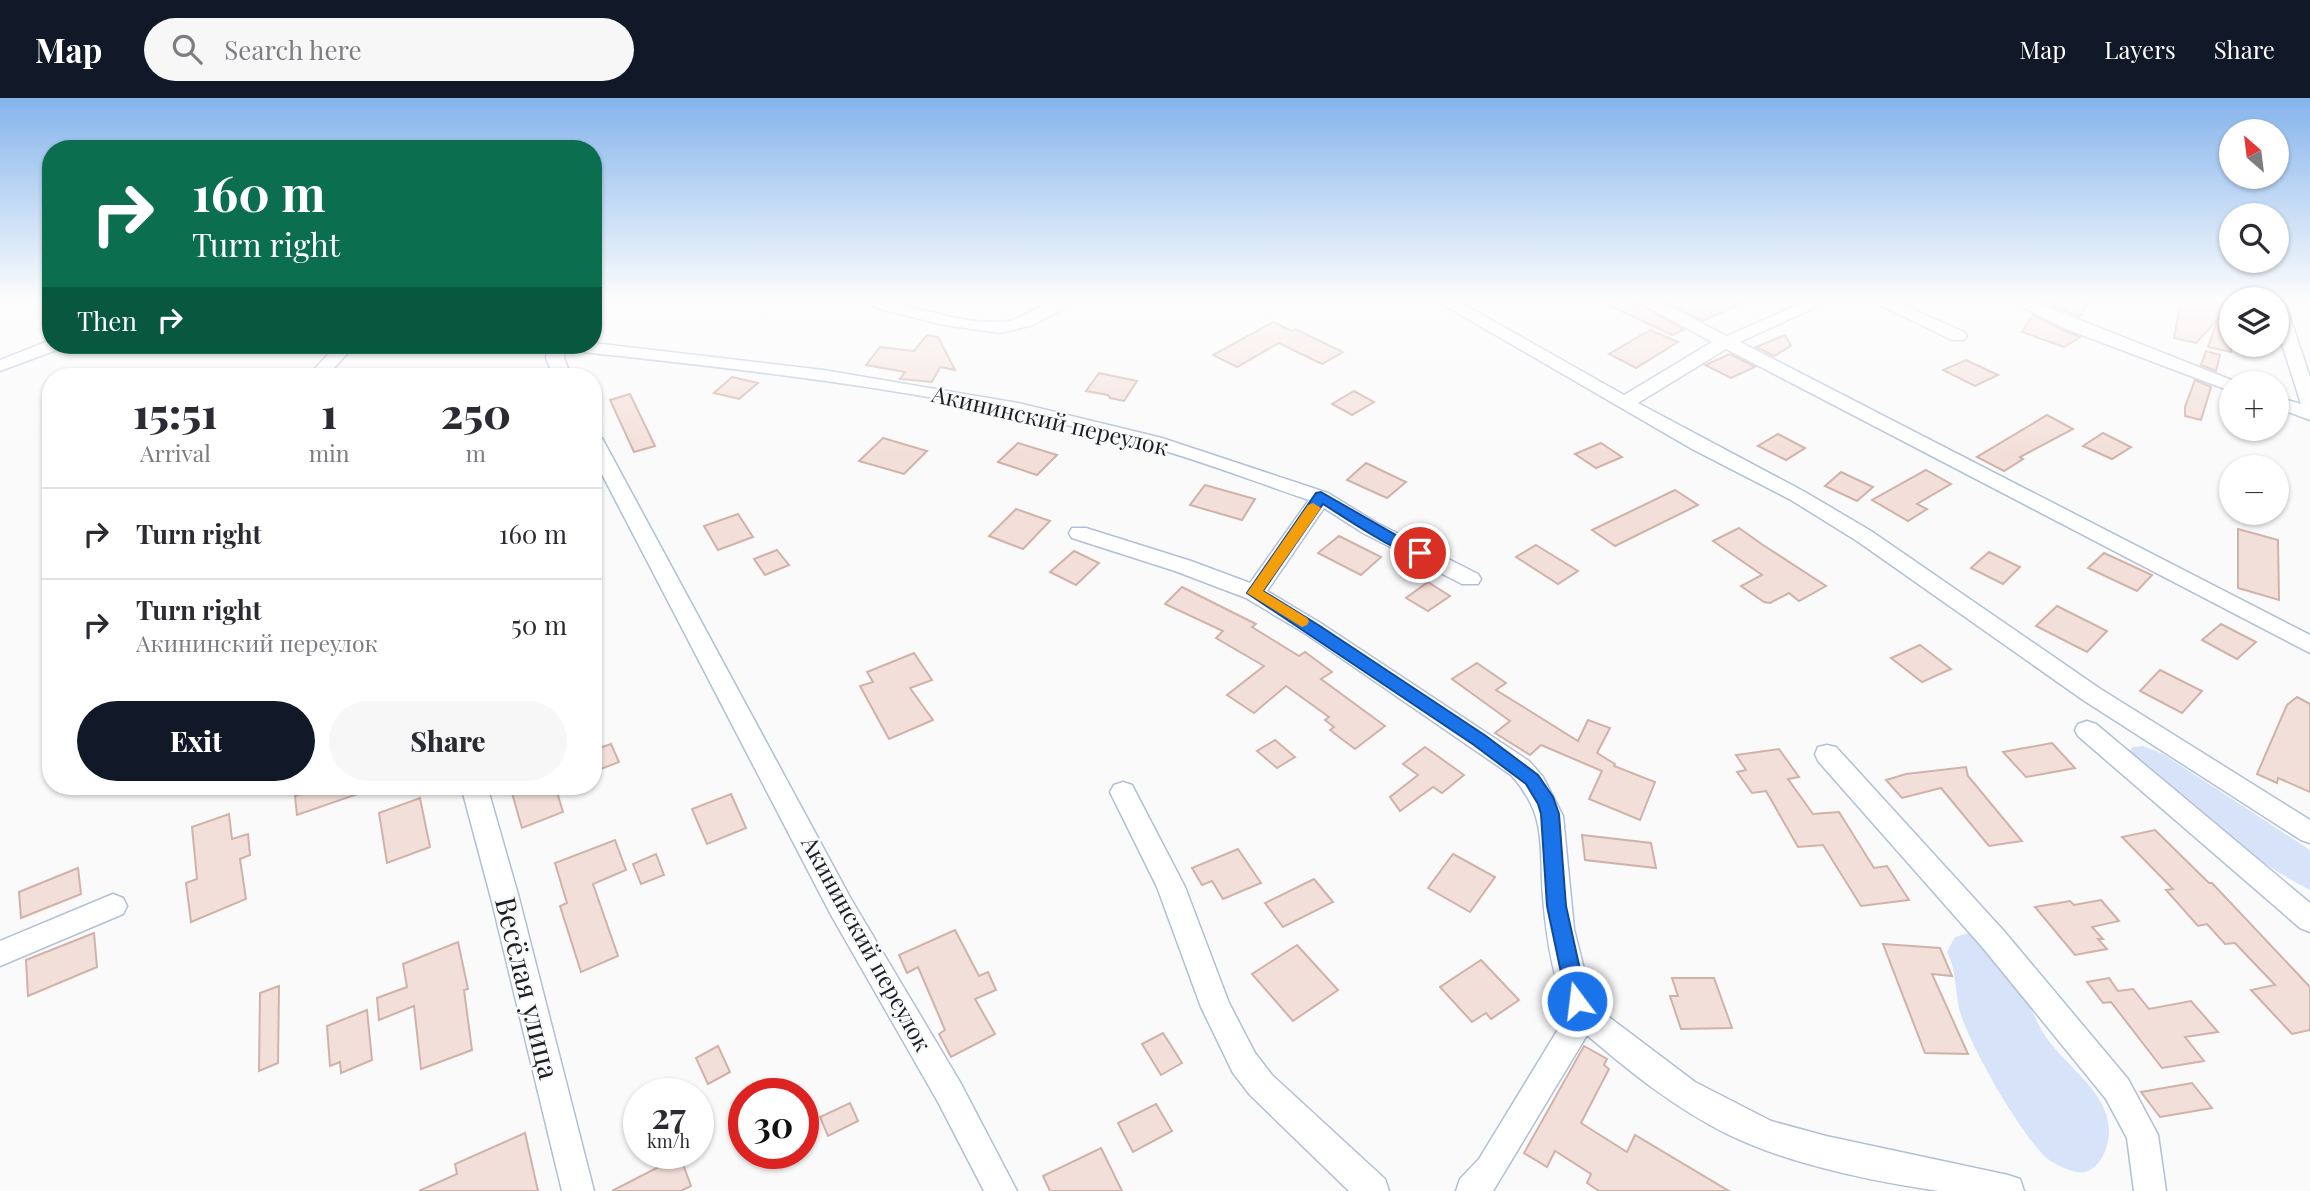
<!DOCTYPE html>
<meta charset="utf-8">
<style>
body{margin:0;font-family:"Playfair Display",serif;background:#f7f7f7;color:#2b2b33;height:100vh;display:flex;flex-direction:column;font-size:26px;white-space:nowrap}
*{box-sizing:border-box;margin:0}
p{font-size:23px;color:#7c7c81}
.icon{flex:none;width:38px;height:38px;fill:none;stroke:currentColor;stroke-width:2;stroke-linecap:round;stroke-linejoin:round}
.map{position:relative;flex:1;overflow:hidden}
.panel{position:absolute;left:42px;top:270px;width:560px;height:427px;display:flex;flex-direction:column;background:#fff;border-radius:28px;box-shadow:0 2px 5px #0004}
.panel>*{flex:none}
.banner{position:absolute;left:42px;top:42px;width:560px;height:214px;border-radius:28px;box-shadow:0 2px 5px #0004;background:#0b6e4f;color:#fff;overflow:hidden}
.needle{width:46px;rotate:332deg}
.tools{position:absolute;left:2219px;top:21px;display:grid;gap:14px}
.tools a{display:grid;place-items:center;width:70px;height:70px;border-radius:50%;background:#fff;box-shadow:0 2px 5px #0004;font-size:35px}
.speed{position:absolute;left:623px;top:980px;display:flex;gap:14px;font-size:35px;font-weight:700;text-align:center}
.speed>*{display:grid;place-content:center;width:91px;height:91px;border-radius:50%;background:#fff;box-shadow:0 2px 5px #0004;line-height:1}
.speed small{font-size:18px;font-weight:400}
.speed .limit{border:10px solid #d22;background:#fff;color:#111}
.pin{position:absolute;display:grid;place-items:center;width:60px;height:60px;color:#fff;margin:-30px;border:4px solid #fff;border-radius:50%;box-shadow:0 2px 7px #0007}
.me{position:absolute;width:77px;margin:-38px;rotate:345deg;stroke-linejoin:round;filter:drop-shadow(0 0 5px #0008)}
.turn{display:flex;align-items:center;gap:24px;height:147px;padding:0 35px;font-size:32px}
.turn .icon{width:91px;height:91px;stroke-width:2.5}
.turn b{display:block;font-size:49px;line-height:60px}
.then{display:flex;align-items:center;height:66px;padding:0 35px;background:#0003;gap:14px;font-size:26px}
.eta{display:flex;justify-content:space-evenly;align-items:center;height:119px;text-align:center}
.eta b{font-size:42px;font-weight:800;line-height:49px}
.primary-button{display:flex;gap:14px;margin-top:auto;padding:14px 35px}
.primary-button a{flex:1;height:80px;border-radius:42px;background:#111827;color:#fff;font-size:28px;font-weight:800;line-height:80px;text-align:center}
.primary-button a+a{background:#f7f7f7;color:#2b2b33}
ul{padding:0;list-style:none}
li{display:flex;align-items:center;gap:21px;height:91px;padding:0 35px;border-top:2px solid #e1e1e2}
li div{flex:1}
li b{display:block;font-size:26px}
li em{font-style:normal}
header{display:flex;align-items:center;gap:42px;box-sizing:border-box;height:98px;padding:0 35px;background:#111827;color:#fff}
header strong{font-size:33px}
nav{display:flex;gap:38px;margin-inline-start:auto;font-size:24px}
.search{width:490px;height:63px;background:#f7f7f7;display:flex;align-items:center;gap:18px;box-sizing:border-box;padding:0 24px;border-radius:38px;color:#7c7c81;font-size:26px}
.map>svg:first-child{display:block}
.green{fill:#d7e3f8}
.building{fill:#f3dfd9;stroke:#d0b2a9;stroke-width:2}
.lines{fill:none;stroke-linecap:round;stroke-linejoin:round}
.minor-casing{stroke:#b1bfd7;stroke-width:3}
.minor{fill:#fff;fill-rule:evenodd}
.route{fill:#1a73e8;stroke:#114b97;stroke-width:2}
.slow{fill:#f59e0b}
.labels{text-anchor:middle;stroke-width:5;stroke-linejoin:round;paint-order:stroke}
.street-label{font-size:23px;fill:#1a1f28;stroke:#fafafa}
.near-street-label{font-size:28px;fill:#1a1f28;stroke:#fafafa}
</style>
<header>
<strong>Map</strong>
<div class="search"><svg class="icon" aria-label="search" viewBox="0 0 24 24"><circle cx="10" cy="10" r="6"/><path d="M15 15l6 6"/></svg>Search here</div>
<nav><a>Map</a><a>Layers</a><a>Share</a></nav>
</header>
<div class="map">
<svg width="2310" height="1093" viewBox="0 0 2310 1093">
<rect width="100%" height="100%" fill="#fafafa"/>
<g class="green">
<path d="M2143,648L2163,656L2310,752V792C2242,757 2185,704 2128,654L2133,649Z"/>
<path d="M1969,835C2013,865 2018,887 2041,931C2062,970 2123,998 2106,1051C2101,1064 2092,1077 2076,1074C2065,1071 2051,1065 2043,1057C2016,1027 1976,958 1962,920C1954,897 1958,875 1947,854L1955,839Z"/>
</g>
<g class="building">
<polygon points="1600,203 1634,203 1684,232 1672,237"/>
<polygon points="1664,203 1746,203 1703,223"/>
<polygon points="2042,203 2089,203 2080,219"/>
<polygon points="2181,203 2217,203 2224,207 2225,203 2231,203 2231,254 2208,249 2218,221 2196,245 2174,240"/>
<polygon points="2033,217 2065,233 2080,239 2064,249 2022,234"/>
<polygon points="1273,224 1292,233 1295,231 1343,254 1322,266 1279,245 1237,269 1213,257"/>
<polygon points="1650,232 1678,244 1636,270 1609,256"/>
<polygon points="927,237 938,239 955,272 940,269 932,284 900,281 905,274 866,267 880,249 914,253"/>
<polygon points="1785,237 1791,248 1774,258 1756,249"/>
<polygon points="2206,253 2220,257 2216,273 2201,267"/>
<polygon points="1730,256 1734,258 1755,269 1731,280 1705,267"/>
<polygon points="1966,262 1998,277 1975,288 1943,272"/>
<polygon points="1099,275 1137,283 1124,303 1110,300 1108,297 1086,293"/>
<polygon points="732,279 758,285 739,301 714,295"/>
<polygon points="2195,282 2211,289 2201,322 2185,318 2185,309"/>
<polygon points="1354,293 1374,304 1352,317 1332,306"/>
<polygon points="630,296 655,348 634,354 610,302"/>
<polygon points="2047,317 2073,331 2020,359 2023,361 2004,373 1977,359"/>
<polygon points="2103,335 2131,349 2112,361 2083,348"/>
<polygon points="1778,336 1805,350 1786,362 1758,348"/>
<polygon points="883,340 927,353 904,376 859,363"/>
<polygon points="1018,345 1057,357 1037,377 998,364"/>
<polygon points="1601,345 1622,359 1596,370 1575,356"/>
<polygon points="1366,365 1406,384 1387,400 1347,382"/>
<polygon points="1926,372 1951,386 1917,406 1927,411 1908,423 1872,402"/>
<polygon points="1841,374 1873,389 1857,403 1825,388"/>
<polygon points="1205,387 1255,401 1242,422 1190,407"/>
<polygon points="1675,392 1698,407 1615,448 1592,432"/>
<polygon points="1016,411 1050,423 1023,451 989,438"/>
<polygon points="738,416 753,439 718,452 704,428"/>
<polygon points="1739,430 1763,447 1826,488 1799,503 1789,495 1770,505 1764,504 1741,488 1762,477 1713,443"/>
<polygon points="2238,431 2278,442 2279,502 2238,490"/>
<polygon points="1339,438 1381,459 1361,477 1318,455"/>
<polygon points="1536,447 1578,473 1558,486 1516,459"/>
<polygon points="777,452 789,467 765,477 754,461"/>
<polygon points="1074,453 1099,465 1076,487 1050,474"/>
<polygon points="1989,454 2020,469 2003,486 1971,470"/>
<polygon points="2104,455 2152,477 2137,493 2088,470"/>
<polygon points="1428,484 1450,498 1428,513 1406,500"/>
<polygon points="1182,489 1256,526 1252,529 1299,558 1305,554 1332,574 1321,581 1385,628 1355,651 1330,632 1334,629 1325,622 1329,619 1286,588 1254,615 1227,597 1264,568 1216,540 1223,533 1165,506"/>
<polygon points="2057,508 2107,533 2087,554 2036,528"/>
<polygon points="2221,526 2256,544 2237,561 2202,542"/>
<polygon points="1920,547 1951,571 1922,584 1891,560"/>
<polygon points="914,555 932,582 910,590 933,622 889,641 860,588 873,584 867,574"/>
<polygon points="1477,565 1506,585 1496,592 1578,643 1588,622 1610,630 1597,655 1615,666 1614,668 1655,684 1640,722 1589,701 1602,673 1541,647 1530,657 1495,635 1510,623 1452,581"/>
<polygon points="2160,572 2202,593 2182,615 2140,593"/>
<polygon points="2297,599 2310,606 2310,694 2278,680 2277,685 2257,676 2287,607"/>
<polygon points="1275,642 1295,659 1277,670 1257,653"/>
<polygon points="2052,645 2075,670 2026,679 2003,654"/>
<polygon points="611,646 619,664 593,674 593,652"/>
<polygon points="1425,649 1464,677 1442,695 1433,689 1400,713 1390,699 1418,677 1403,666"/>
<polygon points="1779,651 1799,679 1788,681 1813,716 1839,714 1874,770 1887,768 1909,802 1861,808 1823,747 1798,749 1766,693 1752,695 1737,674 1746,672 1736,657"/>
<polygon points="1966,669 1968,678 2022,743 1989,748 1941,690 1902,700 1886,682 1906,676"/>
<polygon points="324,688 372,688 372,691 297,717 295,698"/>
<polygon points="510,688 555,688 563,714 522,730"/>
<polygon points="731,696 746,730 707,746 692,711"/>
<polygon points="420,700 430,749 387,765 379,715"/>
<polygon points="229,716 232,741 248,736 250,757 240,761 246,801 191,824 186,785 197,781 192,729"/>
<polygon points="2155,732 2209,785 2212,785 2310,889 2310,932 2292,936 2251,892 2275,887 2235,845 2225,846 2207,826 2198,828 2166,792 2173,791 2122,739"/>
<polygon points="1582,737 1651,745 1656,770 1585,762"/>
<polygon points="615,742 626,772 593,786 618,858 581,874 560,808 567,805 555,765"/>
<polygon points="1238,751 1261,785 1223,801 1212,783 1202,787 1192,770"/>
<polygon points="656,756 664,777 641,786 633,766"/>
<polygon points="1453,756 1495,779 1470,814 1428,790"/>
<polygon points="78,770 81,796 21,820 19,794"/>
<polygon points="1314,781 1333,804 1283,829 1265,805"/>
<polygon points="2101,802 2119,823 2092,829 2103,841 2098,841 2107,851 2075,857 2035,809 2070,803 2074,807"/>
<polygon points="955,832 979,878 988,874 996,892 975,901 995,936 951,959 939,936 945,932 918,869 907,875 899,857"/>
<polygon points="94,835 97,869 28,898 26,862"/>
<polygon points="458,844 468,891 464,892 472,952 421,971 414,908 379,922 377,900 407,889 403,866"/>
<polygon points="1883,846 1940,850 1952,878 1932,876 1968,956 1925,955"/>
<polygon points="1297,847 1338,892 1293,923 1252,876"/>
<polygon points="1481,862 1519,902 1491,921 1486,915 1472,924 1440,889"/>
<polygon points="1672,880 1714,880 1732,930 1681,931 1670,898 1678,898"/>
<polygon points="2109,880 2118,893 2133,891 2149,911 2191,903 2218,934 2185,939 2204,963 2162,970 2111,904 2103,905 2087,884"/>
<polygon points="279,888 278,965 259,973 260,895"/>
<polygon points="367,912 372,962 341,975 340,964 330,968 327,928"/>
<polygon points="1163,935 1182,965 1161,977 1142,946"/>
<polygon points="718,948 730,974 708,986 696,960"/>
<polygon points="1584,948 1607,961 1604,967 1609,971 1581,1025 1627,1054 1635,1037 1729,1093 1599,1093 1587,1085 1591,1076 1555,1053 1547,1069 1524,1055"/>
<polygon points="2192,985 2212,1010 2160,1019 2141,994"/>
<polygon points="850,1005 858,1023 828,1038 820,1019"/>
<polygon points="1156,1006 1172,1033 1133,1054 1118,1025"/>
<polygon points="525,1035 538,1093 419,1093 457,1076 455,1066"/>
<polygon points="1101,1050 1122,1093 1050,1093 1043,1078"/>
<polygon points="680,1058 691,1088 681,1093 612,1093"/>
</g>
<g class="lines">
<defs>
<g id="minor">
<path d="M865,203C911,203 953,226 999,224C1021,224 1035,208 1055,203C1062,202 1070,203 1077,203L1033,227L1000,235L944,227L880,211Z"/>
<polygon points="1437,203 1458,203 1624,297 1712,244 1637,203 1658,203 1727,238 1806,203 1829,203 1740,244 2310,537 2310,555 1726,251 1638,305 1805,394 1871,433 2099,590 2310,722 2310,745 2301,742 2083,602 1857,443 1791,402 1692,351"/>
<polygon points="1872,203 1894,203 1964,234 1967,238 1964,242 1952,242"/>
<polygon points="2010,203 2032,203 2239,285 2231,285 2231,292 2225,291 2066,231"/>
<polygon points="2277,203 2285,204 2310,279 2310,322 2277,310 2277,299 2301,306 2277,230"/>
<polygon points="51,242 51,247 62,247 59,251 0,273 0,262"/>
<path d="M593,245L823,272L1018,305L1162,340L1328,395L1377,425L1478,476L1481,481L1478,486H1462L1363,435L1324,410L1267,493L1322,526L1529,663L1543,679L1563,718L1574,831L1593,907L1695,984L1771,1023L1826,1038L2008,1077L2020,1081L2024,1093C1997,1093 1966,1093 1939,1093C1871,1083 1788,1066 1727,1036C1675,1010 1630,974 1587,937L1493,1093H1456L1460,1081L1479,1061L1568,915C1552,879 1546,837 1543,799C1539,748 1548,718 1511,677L1306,536L1246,500L1175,473L1072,440L1069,435L1072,430H1086L1191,463L1250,485L1309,402C1256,384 1202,363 1148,348C958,294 760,273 564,252V260L571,278H553L546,260L548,247Z"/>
<polygon points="337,247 355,247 327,278 308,278"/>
<polygon points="593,334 602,340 851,801 960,984 1017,1093 984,1093 938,1004 831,817 593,359"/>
<polygon points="2087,623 2096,626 2310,805 2310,834 2300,830 2078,638 2075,632 2078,626"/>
<polygon points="1827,647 1836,649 2003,832 2128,981 2158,1037 2166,1093 2134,1093 2127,1040 2106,1001 1983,850 1818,663 1815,656 1818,649"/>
<polygon points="1123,684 1132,687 1185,789 1229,905 1255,955 1272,977 1385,1081 1389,1093 1349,1093 1250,997 1233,975 1201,909 1157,789 1110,694 1114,687"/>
<polygon points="461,688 487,688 519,800 594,1093 562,1093 491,800"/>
<polygon points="113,796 123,800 127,808 123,816 0,868 0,843"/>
</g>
</defs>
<use href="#minor" class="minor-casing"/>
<use href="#minor" class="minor"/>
</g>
<linearGradient id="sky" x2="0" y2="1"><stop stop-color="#85b4ec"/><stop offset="0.57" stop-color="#fdfdfd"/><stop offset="1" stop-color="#fdfdfd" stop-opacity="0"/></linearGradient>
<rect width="2310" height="356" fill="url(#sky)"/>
<path class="route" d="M1321,394L1427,455L1425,459C1408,463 1341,417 1323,406L1263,493L1320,528L1486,638L1538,677L1553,699L1559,716L1566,808L1587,903L1584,909L1577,912L1570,909L1567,903L1547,808L1541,716L1538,706L1526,686L1474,647L1247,495L1316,395Z"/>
<polygon class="slow" points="1313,405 1321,410 1263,493 1307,520 1309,523 1307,527 1302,529 1247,495 1308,407"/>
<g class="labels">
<g class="street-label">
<text transform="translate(1050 323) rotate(13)" y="8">Акининский переулок</text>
<text transform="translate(866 846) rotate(61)" y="8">Акининский переулок</text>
</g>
<g class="near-street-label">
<text transform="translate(527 890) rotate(76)" y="10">Весёлая улица</text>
</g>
</g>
</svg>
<div class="tools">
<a><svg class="needle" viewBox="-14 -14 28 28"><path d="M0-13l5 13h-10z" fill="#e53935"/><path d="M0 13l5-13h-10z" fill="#7c7c81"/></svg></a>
<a><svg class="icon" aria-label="search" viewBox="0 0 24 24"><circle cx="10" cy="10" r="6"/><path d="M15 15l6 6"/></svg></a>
<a><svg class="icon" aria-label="layers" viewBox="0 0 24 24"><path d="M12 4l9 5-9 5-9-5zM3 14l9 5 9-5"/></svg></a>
<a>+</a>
<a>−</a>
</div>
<div class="speed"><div>27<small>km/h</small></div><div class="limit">30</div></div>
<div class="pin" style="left:1420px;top:455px;background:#d93025"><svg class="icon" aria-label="arrive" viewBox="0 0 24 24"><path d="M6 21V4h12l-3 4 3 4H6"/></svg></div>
<svg class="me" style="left:1577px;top:903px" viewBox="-20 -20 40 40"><circle r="17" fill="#1a73e8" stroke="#fff" stroke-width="3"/><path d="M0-11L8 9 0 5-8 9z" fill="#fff"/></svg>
<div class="banner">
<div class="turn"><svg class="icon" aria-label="right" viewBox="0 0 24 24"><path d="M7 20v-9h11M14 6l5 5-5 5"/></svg><div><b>160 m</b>Turn right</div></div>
<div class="then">Then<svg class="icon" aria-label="right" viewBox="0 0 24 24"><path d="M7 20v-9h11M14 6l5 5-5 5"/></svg></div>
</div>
<section class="panel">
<div class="eta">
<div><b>15:51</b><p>Arrival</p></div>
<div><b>1</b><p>min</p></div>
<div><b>250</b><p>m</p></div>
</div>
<ul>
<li><svg class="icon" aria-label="right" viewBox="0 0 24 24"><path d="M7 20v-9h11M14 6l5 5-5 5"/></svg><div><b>Turn right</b></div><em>160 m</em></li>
<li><svg class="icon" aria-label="right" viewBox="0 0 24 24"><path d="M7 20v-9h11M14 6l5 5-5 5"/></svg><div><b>Turn right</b><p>Акининский переулок</p></div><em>50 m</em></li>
</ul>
<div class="primary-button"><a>Exit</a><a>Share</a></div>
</section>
</div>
